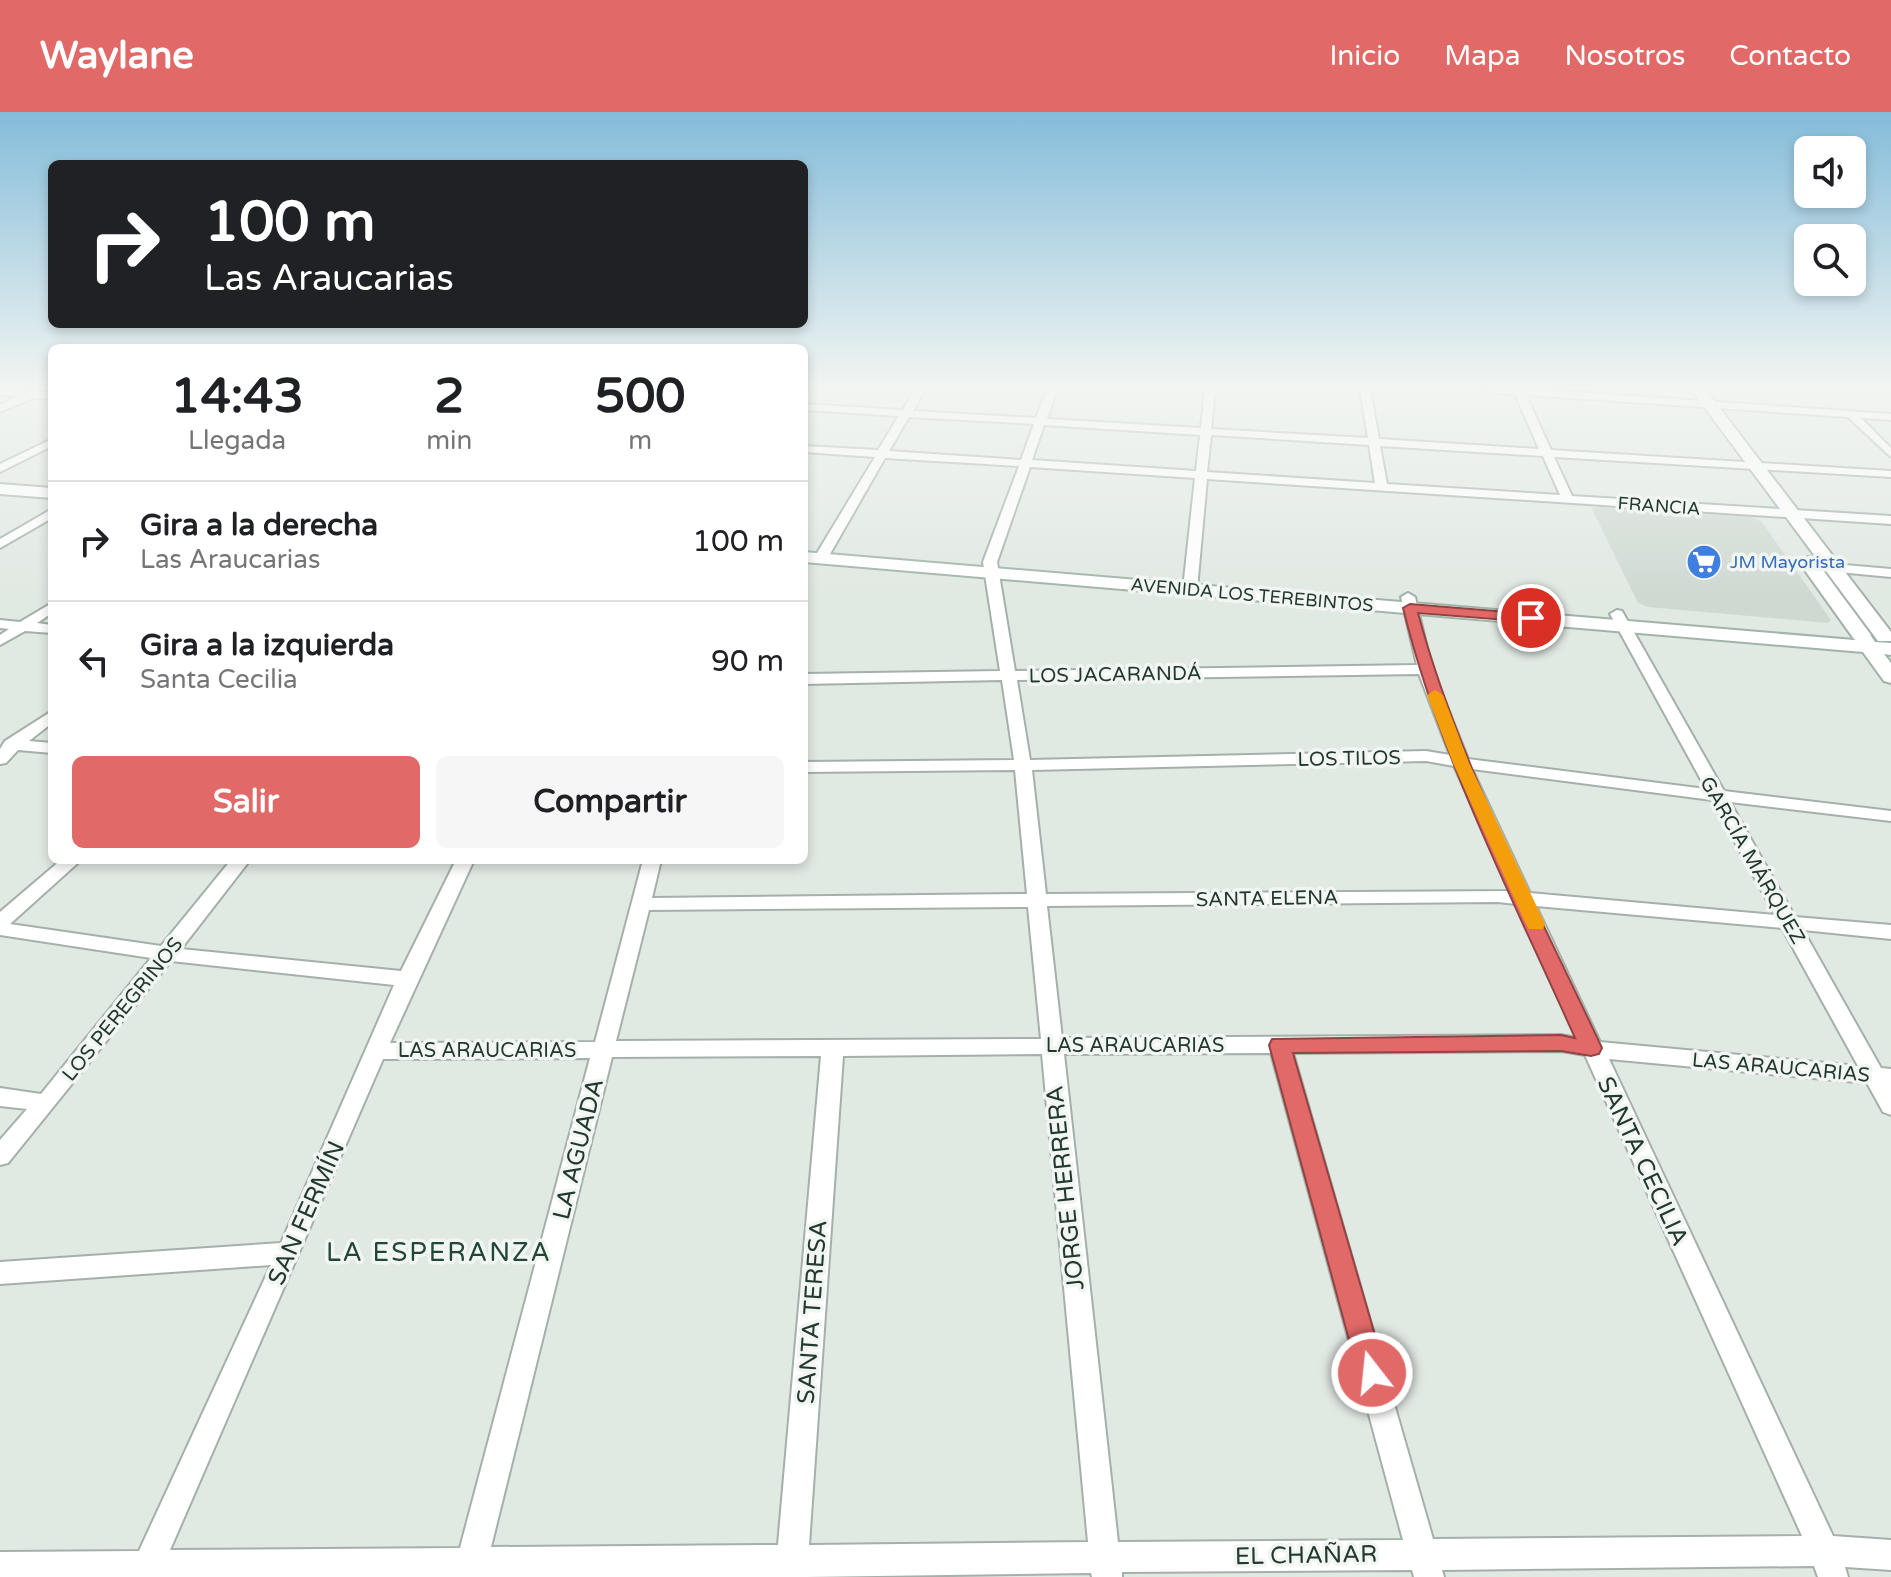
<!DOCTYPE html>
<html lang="es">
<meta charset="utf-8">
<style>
body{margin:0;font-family:"Varela Round",sans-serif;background:#f6f6f6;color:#202124;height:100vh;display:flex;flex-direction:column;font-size:30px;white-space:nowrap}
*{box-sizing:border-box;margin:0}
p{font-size:26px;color:#757577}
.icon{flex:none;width:44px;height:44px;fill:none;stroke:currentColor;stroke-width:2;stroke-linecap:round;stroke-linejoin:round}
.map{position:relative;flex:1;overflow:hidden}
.panel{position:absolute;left:48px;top:232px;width:760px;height:520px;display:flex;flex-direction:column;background:#fff;border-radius:12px;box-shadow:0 4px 12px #0003}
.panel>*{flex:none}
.guide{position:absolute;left:48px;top:48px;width:760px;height:168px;border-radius:12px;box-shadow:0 4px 12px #0003;background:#202124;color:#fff;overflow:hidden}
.buttons{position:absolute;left:1794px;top:24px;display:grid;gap:16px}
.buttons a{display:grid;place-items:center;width:72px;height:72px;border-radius:12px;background:#fff;box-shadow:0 4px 12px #0003;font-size:40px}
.pin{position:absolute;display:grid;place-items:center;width:68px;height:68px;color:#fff;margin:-34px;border:4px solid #fff;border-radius:50%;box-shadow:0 2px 8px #0007}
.me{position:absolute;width:88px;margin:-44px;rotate:344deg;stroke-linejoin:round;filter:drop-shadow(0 0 6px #0008)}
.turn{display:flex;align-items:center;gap:28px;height:168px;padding:0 24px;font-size:36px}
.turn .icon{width:104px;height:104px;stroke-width:2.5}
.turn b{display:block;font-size:56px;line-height:68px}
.eta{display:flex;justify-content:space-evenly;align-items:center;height:136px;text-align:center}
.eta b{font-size:48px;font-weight:800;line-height:56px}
.button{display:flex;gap:16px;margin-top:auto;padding:16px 24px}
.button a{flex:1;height:92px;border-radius:12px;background:#e16967;color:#fff;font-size:32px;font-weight:800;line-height:92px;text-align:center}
.button a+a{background:#f6f6f6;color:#202124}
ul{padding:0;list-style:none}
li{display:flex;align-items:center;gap:24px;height:120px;padding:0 24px;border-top:2px solid #e0e0e0}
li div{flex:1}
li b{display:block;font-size:30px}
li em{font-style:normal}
header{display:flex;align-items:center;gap:48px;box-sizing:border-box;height:112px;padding:0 40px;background:#e16967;color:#fff}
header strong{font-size:38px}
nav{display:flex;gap:44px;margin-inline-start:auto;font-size:28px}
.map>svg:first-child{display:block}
.built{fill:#cfd9d2}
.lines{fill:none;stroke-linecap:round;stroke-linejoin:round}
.minor-casing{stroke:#a4b0a9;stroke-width:4}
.tertiary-casing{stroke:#a4b0a9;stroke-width:4}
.secondary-casing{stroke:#a1b4a9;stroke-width:4}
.minor{fill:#fff;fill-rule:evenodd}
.tertiary{fill:#fff;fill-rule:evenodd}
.secondary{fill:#fff;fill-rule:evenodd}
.route{fill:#e16967;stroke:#924443;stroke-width:2}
.slow{fill:#f59e0b}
.labels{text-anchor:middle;stroke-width:7;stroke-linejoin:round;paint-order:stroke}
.far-street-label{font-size:18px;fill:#23382e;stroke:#f1f6f2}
.far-shop-label{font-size:18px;fill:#366cbe;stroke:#f1f6f2;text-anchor:start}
.street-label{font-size:20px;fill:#23382e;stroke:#f1f6f2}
.near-street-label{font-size:24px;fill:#23382e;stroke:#f1f6f2}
.near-neighbourhood-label{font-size:26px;letter-spacing:2px;fill:#224736;stroke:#f1f6f2}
</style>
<header>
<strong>Waylane</strong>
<nav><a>Inicio</a><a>Mapa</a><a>Nosotros</a><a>Contacto</a></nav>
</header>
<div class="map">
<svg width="1891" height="1465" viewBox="0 0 1891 1465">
<rect width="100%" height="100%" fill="#e1e9e3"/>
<polygon class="built" points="1599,395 1752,405 1761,409 1831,508 1828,511 1648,495 1638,491 1592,397"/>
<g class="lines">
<defs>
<g id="minor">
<polygon points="0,277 52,281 52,287 33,286 0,300 0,293 19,284 0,283"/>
<path d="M915,277H925L913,299L1036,306L1047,277H1057L1047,307L1201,316L1205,277H1215L1211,317L1368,326L1360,277H1370L1379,327L1539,337L1515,282L1487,280L1482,277H1529L1891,302V308L1861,306L1891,336V345L1848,305L1526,283L1551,338L1891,359V365L1554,345L1572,384L1891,404V412L1207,367L1197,477L1190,481L1183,477L1195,366L1030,355L997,450L1015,559L1417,553L1401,485L1408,481L1415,485L1432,557L1468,647L1706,677L1610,502L1617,498L1622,499L1724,679L1891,699V709L1730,690L1795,805L1891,813V827L1803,818L1881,956L1891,957V1003L1883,1000L1867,971L1609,947L1833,1424L1891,1428V1458L1845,1455L1848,1465H1818L1814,1454L1442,1458L1444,1465H1414L1412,1458L1122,1460V1465H1092L1091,1461L806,1465H0V1440L139,1439L271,1153L0,1172V1150L281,1131L394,873L171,849L8,1051L0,1053V1028L27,997L0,994V976L41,982L151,846L0,823V800L61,748H81L10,812L161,834L231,748H250L181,837L401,859L456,748H474L390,931L595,930L643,748H661L652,786L1027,782L1015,658L804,660V650L1014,648L1002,568L804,572V562L1000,559L983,450L1019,354L885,346L826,449L814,446L875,345L804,340V334L878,338L899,304L804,298V292L903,298ZM909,305L1034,312L1021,348L889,339ZM1044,313L1200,323L1196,359L1032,348ZM1211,323L1369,333L1375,371L1207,360ZM1380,334L1543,344L1560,383L1387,372ZM1419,562L1450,643L1426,639L1030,648L1017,568ZM1426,649L1454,654L1511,779L1046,782L1032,658ZM1472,657L1712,688L1775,803L1530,781ZM1498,790L1516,792L1577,926L1561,923L1062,926L1047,794ZM1536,794L1782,816L1858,954L1600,930ZM1028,795L1041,927L616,929L649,798ZM1561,939L1585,943L1802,1424L1433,1427L1293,941ZM1271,941L1403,1428L1118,1430L1064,942ZM1042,942L1088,1430L809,1433L843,944ZM821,944L778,1433L491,1435L612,945ZM590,946L460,1436L170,1438L383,947Z"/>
<polygon points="52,327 52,334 0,360 0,352"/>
<polygon points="52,397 52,406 0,436 0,427"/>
<polygon points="1833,452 1891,457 1891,465 1828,459 1828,453"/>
<polygon points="52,491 52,501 37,511 52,513 52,521 25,519 0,533 0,523 9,517 0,516 0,508 20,510"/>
<polygon points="52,599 52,611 29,629 52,631 52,641 18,638 6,651 0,652 0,637 5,629"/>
</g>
<g id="tertiary">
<polygon points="1691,277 1705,277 1891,520 1891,529 1878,529"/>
<polygon points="1808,445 1814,446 1868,519 1871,523 1868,527 1854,527 1799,450"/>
</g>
<g id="secondary">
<polygon points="0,372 52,376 52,386 0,382"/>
<polygon points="804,440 1854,528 1864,522 1871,524 1875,530 1891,531 1891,543 1884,542 1891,551 1891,571 1884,569 1863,540 804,450"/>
</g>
</defs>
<use href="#minor" class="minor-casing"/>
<use href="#tertiary" class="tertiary-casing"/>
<use href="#secondary" class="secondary-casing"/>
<use href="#minor" class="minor"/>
<use href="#tertiary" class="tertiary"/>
<use href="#secondary" class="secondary"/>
</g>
<linearGradient id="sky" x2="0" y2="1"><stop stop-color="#84bcda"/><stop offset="0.57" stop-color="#f2f5f2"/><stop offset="1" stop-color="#f2f5f2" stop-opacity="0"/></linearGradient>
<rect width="1891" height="482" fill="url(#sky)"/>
<path class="route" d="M1410,492L1531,502L1538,506L1531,510L1418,501C1459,653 1536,794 1602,936L1599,942L1591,944L1561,939L1293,941L1386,1261L1382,1270L1372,1274L1362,1270L1358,1261L1269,933L1272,927L1561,923L1575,926C1512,785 1440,646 1403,496Z"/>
<polygon class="slow" points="1435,578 1443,583 1469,651 1545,812 1543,817 1529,817 1526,812 1453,651 1427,583"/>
<defs>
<symbol id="supermarket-disc" viewBox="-11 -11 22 22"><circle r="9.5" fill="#3f7fe0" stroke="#f1f6f2"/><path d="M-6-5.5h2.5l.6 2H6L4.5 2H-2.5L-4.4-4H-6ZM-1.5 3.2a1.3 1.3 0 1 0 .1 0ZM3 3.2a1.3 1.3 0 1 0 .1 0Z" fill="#fff"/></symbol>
</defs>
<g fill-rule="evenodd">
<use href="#supermarket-disc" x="1684" y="430" width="40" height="40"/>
</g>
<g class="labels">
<g class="far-street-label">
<text transform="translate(1659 394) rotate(4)" y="6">FRANCIA</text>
<text transform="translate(1252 483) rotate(5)" y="6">AVENIDA LOS TEREBINTOS</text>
</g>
<g class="far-shop-label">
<text x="1730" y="456">JM Mayorista</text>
</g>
<g class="street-label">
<text transform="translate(1115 562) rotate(-1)" y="7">LOS JACARANDÁ</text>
<text transform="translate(1349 646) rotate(-1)" y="7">LOS TILOS</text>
<text transform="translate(1753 748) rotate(60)" y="7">GARCÍA MÁRQUEZ</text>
<text transform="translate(1267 786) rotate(-1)" y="7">SANTA ELENA</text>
<text transform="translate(122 897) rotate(-51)" y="7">LOS PEREGRINOS</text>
<text x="1135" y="940">LAS ARAUCARIAS</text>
<text x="487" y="945">LAS ARAUCARIAS</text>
<text transform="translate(1781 955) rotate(5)" y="7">LAS ARAUCARIAS</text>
</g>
<g class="near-street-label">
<text transform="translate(578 1037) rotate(-76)" y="8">LA AGUADA</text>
<text transform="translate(1643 1049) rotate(65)" y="8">SANTA CECILIA</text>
<text transform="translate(1065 1076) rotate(-96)" y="8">JORGE HERRERA</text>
<text transform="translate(306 1101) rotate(-66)" y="8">SAN FERMÍN</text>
<text transform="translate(812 1200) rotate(-86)" y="8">SANTA TERESA</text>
<text transform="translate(1306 1443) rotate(-1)" y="8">EL CHAÑAR</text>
</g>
<g class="near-neighbourhood-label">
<text x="439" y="1149">LA ESPERANZA</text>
</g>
</g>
</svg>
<div class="buttons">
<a><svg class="icon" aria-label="sound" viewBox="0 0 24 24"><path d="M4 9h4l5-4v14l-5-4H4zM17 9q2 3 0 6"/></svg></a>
<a><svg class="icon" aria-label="search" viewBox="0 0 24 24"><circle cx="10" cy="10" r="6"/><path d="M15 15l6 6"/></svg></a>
</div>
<div class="pin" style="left:1531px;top:506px;background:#d93025"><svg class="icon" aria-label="arrive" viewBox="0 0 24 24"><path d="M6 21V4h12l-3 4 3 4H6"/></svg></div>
<svg class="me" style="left:1372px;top:1261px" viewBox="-20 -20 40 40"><circle r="17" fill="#e16967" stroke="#fff" stroke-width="3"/><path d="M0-11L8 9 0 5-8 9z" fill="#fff"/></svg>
<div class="guide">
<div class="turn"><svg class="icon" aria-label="right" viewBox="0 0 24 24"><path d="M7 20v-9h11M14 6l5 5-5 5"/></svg><div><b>100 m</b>Las Araucarias</div></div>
</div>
<section class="panel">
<div class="eta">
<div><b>14:43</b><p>Llegada</p></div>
<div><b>2</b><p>min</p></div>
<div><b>500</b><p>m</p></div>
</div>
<ul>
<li><svg class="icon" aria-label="right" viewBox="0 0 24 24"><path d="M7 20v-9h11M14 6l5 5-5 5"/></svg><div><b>Gira a la derecha</b><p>Las Araucarias</p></div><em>100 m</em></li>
<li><svg class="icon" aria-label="left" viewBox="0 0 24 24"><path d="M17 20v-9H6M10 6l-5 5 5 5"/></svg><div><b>Gira a la izquierda</b><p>Santa Cecilia</p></div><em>90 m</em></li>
</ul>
<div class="button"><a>Salir</a><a>Compartir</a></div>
</section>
</div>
